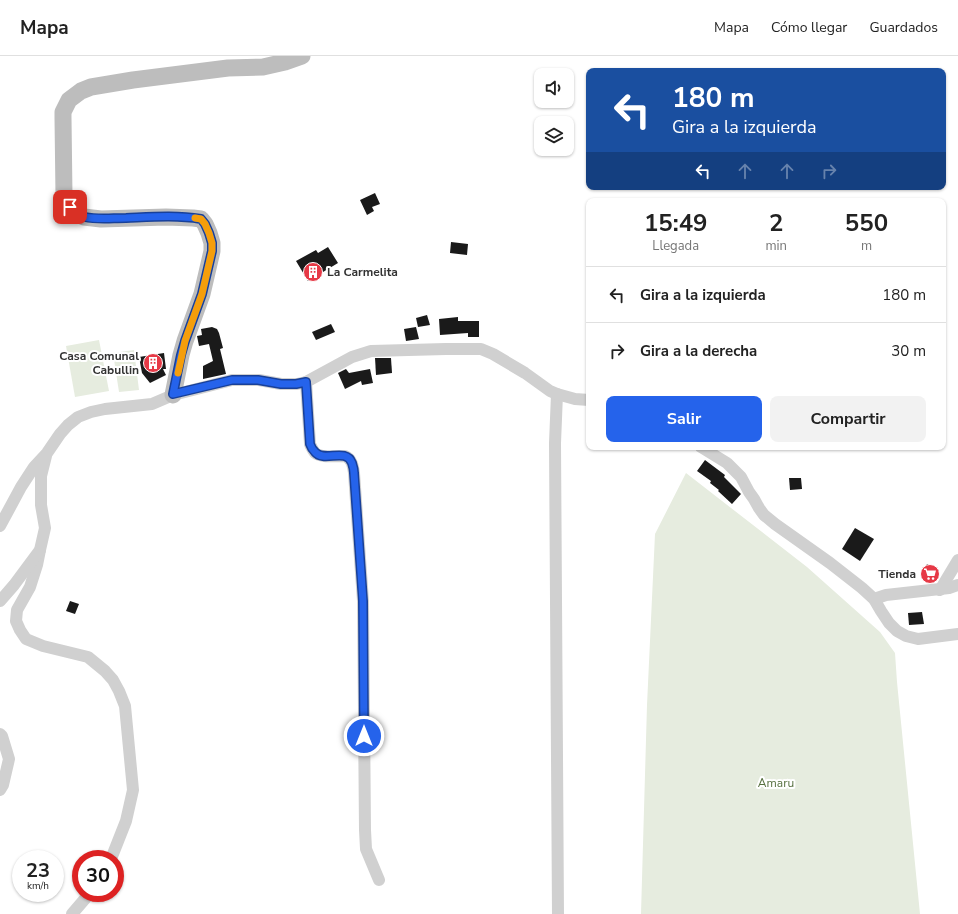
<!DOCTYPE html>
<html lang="es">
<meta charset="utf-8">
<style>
body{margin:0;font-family:"Nunito Sans",sans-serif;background:#f2f2f2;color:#222;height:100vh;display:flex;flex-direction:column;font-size:15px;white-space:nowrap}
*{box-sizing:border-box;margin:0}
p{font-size:13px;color:#767676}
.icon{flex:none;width:22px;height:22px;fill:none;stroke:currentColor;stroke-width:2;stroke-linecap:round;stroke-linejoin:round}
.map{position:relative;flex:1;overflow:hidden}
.panel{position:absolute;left:586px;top:142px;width:360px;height:252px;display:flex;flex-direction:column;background:#fff;border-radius:8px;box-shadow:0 1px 3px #0004}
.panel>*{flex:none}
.guide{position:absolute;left:586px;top:12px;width:360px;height:122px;border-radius:8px;box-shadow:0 1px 3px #0004;background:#1a4fa0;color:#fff;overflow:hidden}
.buttons{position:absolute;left:534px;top:12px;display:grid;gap:8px}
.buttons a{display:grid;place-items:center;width:40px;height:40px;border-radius:8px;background:#fff;box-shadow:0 1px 3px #0004;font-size:20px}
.speed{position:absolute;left:12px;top:794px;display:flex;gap:8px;font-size:20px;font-weight:700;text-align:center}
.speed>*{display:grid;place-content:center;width:52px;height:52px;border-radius:50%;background:#fff;box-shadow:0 1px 3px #0004;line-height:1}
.speed small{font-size:10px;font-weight:400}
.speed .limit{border:6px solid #d22;background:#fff;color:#111}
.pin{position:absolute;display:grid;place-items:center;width:34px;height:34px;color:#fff;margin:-17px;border-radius:8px;box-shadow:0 2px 6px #0006}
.me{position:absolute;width:44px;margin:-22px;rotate:0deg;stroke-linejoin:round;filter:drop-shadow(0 0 3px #0008)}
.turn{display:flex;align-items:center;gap:14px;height:84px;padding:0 20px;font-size:18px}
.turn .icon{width:52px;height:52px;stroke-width:2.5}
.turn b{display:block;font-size:28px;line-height:34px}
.lanes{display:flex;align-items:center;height:38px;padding:0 20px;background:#0003;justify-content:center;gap:20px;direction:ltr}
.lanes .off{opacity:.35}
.eta{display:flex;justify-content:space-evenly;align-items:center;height:68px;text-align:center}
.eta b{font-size:24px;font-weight:700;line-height:28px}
.primary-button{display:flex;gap:8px;margin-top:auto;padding:8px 20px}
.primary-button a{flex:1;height:46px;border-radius:8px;background:#2563eb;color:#fff;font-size:16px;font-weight:700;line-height:46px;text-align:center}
.primary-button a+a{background:#f2f2f2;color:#222}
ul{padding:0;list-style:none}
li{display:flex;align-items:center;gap:12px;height:56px;padding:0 20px;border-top:1px solid #e0e0e0}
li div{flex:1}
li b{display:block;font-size:15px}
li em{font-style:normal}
header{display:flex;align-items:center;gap:24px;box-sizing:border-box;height:56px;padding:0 20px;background:#fff;border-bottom:1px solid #e0e0e0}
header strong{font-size:19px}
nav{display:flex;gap:22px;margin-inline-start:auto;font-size:14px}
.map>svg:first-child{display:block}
.green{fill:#e6ecdf}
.building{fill:#1a1a1a}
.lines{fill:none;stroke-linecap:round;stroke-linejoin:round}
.street{stroke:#d0d0d0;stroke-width:12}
.secondary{stroke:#bdbdbd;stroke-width:17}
.route-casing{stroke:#184099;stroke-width:10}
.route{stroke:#2563eb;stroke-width:7}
.slow{stroke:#f59e0b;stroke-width:7}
.labels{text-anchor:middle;stroke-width:4;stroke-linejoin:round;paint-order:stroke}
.poi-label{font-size:12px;font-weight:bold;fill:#333;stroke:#fff;text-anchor:end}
.park-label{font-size:12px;fill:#56703f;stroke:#fff}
</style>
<header>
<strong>Mapa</strong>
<nav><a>Mapa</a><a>Cómo llegar</a><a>Guardados</a></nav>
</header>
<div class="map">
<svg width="958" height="858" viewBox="0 0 958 858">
<rect width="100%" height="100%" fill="#fff"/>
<g class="green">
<polygon points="99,284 109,335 75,341 66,290"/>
<polygon points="134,294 139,334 119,336 113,297"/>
<polygon points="686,417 807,511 880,576 895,597 897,626 920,858 641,858 647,649 655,478"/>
</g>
<g class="building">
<polygon points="375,137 380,148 372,151 374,155 367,159 360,144"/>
<polygon points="451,186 468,188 467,199 450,197"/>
<polygon points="328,191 338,207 308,225 296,205 316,194 318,197"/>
<polygon points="427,259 430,269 418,271 416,262"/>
<polygon points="458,261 458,265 479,265 479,281 468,281 468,277 440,279 439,263"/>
<polygon points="331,268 335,276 316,284 312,276"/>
<polygon points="212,271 217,273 219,277 223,292 220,293 226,318 203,323 203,310 213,305 209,288 199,290 197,280 202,279 201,273"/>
<polygon points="416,271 419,283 406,285 404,273"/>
<polygon points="164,297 166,313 163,313 166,319 150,327 142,317 139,301"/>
<polygon points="375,302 391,302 392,317 376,319"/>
<polygon points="346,313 349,317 370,313 373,327 362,329 361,325 345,333 338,317"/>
<polygon points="705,404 725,419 724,421 741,438 732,448 718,435 719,434 710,427 711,425 697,415"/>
<polygon points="789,422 801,422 802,433 790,434"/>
<polygon points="855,472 874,483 860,505 842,493"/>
<polygon points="927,508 939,514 934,525 922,519"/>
<polygon points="70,545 79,548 75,558 66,555"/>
<polygon points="922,556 924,568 909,569 908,557"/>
</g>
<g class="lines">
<g class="street">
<path d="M306,326L310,388C311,391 313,394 315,397C321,402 337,400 345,400C352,403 353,410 354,417L363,545L365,774L366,793L379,824"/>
<polyline points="557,338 555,387 558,858"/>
<polyline points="701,391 727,407 741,421 749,436 754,443 759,452 764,459 775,468 830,507 862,532 874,543 881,555 889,567 897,575 906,580 918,583 958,578"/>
<polyline points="0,470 21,431 34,411 47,397 60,378 68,369 78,361 91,356 105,353 152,348 173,339 232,324 259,324 281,328 297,328 306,326 352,301 371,295 446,293 481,293 493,298 525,317 550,335 557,338 575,343 589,344"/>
<polyline points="40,494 37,509 30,531 17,554 16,565 20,574 26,583 43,590 88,601 105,615 113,624 119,635 125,650 133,734 126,765 111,803"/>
<polyline points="940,534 958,504"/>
<polyline points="874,543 886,539 949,532 958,529"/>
<polyline points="0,545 14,529 40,494 45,472 41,449 41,420 46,400"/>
<polyline points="0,678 2,680 9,703 3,729 0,734"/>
<polyline points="72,858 90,837"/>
</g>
<polyline class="secondary" points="173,339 181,299 185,285 202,238 212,195 212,187 209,177 205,168 201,163 193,162 166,161 101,163 84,161 75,157 70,151 64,140 63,62 63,56 69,44 81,35 91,31 133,24 228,12 263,11 285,6 302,0"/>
</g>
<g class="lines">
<defs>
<path id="route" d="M70,151C74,156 79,160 85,161C98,164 112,162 126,162C151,161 176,159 201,163L205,168L209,177L212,187V195L202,238L185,285L181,299L173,338L232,324H258L281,328H296L306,326L310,388C311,391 313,394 315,396C324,407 346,391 352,407C353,410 354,414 354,417L363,545L364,680"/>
</defs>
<use href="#route" class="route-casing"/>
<use href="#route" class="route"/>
<polyline class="slow" points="178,317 185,285 202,238 212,195 212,187 209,177 205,168 201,163 195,162"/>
</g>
<defs>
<symbol id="building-disc" viewBox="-11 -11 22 22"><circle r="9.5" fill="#e63946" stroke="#fff"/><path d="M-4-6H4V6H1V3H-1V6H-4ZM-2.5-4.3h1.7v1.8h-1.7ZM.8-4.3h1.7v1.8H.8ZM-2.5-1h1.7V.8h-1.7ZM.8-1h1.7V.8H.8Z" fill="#fff"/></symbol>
<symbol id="supermarket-disc" viewBox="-11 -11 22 22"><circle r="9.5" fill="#e63946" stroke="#fff"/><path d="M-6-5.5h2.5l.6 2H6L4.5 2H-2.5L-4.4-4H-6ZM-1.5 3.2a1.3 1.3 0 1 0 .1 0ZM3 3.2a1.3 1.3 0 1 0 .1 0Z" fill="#fff"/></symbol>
</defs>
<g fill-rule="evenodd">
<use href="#building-disc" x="302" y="205" width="22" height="22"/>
<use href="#building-disc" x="142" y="296" width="22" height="22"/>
<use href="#supermarket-disc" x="919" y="507" width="22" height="22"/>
</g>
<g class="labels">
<g class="poi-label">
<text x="327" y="220" text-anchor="start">La Carmelita</text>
<text x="139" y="304">Casa Comunal<tspan x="139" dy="14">Cabullin</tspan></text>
<text x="916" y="522">Tienda</text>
</g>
<g class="park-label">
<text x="776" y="731">Amaru</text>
</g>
</g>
</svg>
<div class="buttons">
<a><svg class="icon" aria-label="sound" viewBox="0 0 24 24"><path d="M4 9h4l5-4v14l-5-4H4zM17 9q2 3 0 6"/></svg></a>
<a><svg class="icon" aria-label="layers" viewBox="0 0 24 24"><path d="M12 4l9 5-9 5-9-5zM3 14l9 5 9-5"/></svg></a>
</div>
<div class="speed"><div>23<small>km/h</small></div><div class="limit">30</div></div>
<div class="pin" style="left:70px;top:151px;background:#d93025"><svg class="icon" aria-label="arrive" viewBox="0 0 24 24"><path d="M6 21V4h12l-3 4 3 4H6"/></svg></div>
<svg class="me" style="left:364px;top:680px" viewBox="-20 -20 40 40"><circle r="17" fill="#2563eb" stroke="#fff" stroke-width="3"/><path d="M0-11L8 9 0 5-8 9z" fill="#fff"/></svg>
<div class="guide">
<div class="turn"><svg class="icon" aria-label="left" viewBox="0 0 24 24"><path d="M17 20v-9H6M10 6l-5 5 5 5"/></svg><div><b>180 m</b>Gira a la izquierda</div></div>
<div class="lanes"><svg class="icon" aria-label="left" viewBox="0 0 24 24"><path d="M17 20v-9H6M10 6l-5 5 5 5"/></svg><svg class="icon off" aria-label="ahead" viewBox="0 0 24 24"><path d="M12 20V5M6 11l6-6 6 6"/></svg><svg class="icon off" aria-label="ahead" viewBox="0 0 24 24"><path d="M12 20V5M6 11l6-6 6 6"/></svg><svg class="icon off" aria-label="right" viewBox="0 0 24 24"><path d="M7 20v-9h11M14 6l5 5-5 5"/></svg></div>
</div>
<section class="panel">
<div class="eta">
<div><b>15:49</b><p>Llegada</p></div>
<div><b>2</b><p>min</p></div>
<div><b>550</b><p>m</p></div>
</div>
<ul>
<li><svg class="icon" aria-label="left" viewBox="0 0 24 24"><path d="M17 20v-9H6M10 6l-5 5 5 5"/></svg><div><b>Gira a la izquierda</b></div><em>180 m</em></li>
<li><svg class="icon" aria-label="right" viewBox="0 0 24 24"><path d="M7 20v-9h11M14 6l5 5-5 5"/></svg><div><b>Gira a la derecha</b></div><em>30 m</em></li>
</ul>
<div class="primary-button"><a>Salir</a><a>Compartir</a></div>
</section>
</div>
